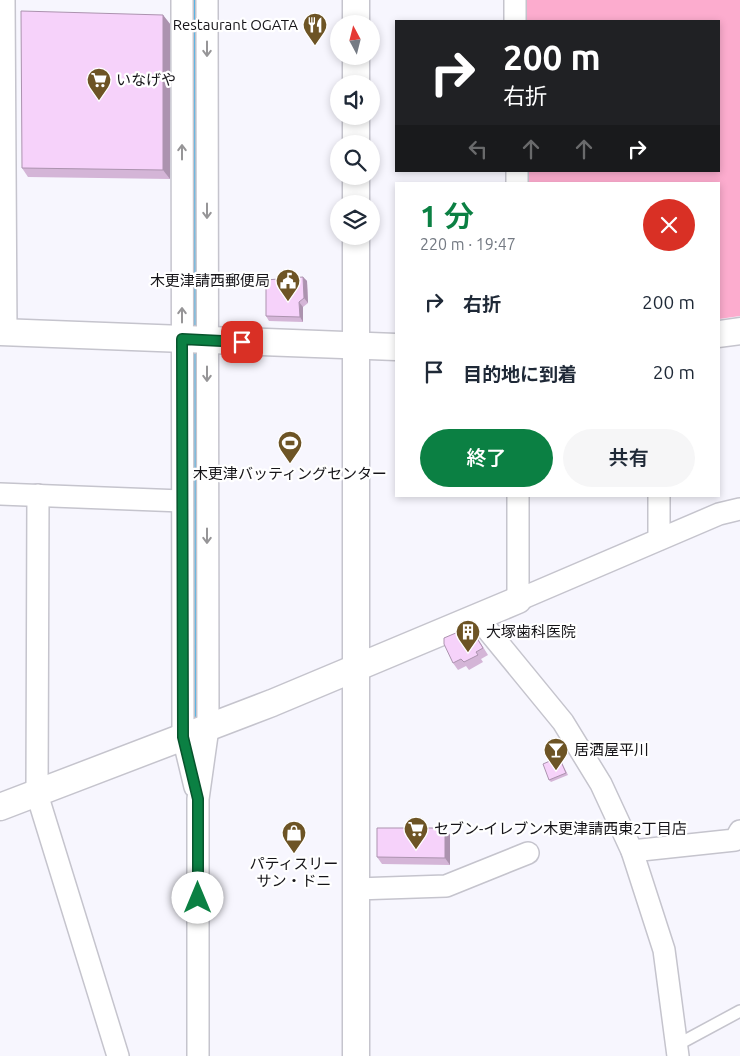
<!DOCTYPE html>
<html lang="ja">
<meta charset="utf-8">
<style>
body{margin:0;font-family:Ubuntu,"Noto Sans JP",sans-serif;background:#f6f6f7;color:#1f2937;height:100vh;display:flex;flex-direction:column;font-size:19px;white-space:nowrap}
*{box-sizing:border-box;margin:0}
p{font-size:16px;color:#747a83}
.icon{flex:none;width:28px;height:28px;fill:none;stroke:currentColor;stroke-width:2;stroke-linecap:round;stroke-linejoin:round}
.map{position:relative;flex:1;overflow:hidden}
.drawer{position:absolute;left:395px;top:182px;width:325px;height:315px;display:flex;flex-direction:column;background:#fff;border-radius:0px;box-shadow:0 2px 8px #0003}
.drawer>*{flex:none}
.hud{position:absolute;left:395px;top:20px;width:325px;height:152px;border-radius:0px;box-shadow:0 2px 8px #0003;background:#202124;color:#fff;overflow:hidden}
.needle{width:32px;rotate:353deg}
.tools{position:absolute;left:330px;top:15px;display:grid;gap:10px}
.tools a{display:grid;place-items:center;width:50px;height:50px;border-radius:50%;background:#fff;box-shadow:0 2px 8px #0003;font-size:25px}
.pin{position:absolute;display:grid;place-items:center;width:42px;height:42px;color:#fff;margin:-21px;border-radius:10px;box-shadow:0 2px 8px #0006}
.me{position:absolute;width:55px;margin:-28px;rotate:0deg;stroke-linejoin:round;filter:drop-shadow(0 0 4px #0008)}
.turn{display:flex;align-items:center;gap:18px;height:105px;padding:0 25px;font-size:22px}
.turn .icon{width:65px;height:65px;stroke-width:2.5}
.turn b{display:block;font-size:35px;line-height:42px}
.lanes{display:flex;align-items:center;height:48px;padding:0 25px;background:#0003;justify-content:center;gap:25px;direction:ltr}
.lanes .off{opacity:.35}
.round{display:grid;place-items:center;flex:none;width:52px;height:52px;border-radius:26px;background:#f6f6f7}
.overview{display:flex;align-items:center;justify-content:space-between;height:85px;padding:0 25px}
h1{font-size:30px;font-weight:600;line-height:38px;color:#0b8043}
.action{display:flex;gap:10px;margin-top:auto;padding:10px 25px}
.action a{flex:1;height:58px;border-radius:30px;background:#0b8043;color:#fff;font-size:20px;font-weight:600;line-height:58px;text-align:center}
.action a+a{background:#f6f6f7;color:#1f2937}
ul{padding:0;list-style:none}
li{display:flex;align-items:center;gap:15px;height:70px;padding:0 25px}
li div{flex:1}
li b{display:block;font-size:19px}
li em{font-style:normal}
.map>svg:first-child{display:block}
.green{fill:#fcacce}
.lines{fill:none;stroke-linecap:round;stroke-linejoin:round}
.stream{stroke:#57b5e4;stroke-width:5.5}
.service-casing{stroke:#c5c4cd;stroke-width:14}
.minor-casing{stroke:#c5c4cd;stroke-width:24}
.tertiary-casing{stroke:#c5c4cd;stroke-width:29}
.service{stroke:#fff;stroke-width:11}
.minor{stroke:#fff;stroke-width:21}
.tertiary{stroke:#fff;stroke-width:26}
.wall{fill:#d4b5d7}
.shaded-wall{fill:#ac93af}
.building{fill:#f6d2fa;stroke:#ac93af}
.oneway{stroke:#969597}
.route-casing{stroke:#07532c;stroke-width:12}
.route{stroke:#0b8043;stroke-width:9}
.labels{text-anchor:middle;stroke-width:4.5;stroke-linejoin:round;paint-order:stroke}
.poi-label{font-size:15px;fill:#151418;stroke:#fff;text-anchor:start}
</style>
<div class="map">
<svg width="740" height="1056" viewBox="0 0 740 1056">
<rect width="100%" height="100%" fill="#f7f6fe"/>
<polygon class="green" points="519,0 740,0 740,316 719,319 719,184 525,184 524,171 719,171 719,21 520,21"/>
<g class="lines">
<g class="stream">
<polyline points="196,333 196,0"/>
<polyline points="196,345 196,720"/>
</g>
<defs>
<polyline id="service" points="677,1045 740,1011"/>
<g id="minor">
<polyline points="4,0 6,333"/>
<polyline points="182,0 183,737 195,787"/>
<polyline points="515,0 515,21"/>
<polyline points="517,171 517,184"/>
<polyline points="0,494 182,501"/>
<polyline points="38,495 37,794 118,1056"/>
<polyline points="518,496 518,600 719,514 740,509"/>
<polyline points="659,539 659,496"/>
<polyline points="477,617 563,722 601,784 632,851 664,950 678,1056"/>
<polyline points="632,851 735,840 740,831"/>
<polyline points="356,889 446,886 528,853"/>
<polyline points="198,1056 198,799 208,728 207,0"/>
</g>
<g id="tertiary">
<polyline points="356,0 356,24"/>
<polyline points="356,56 356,84"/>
<polyline points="356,116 356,144"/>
<polyline points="356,176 356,204"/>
<polyline points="356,236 356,1056"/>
<polyline points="0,332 396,347"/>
<polyline points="719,334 740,331"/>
<polyline points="0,807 272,703 518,600"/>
</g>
</defs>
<use href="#service" class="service-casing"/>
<use href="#minor" class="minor-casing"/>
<use href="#tertiary" class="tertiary-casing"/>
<use href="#service" class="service"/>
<use href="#minor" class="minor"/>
<use href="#tertiary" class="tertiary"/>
</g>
<g class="wall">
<polygon points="163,15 170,24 170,179 28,177 22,168"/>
<polygon points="303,277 307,281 308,303 303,307 303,322 269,321 266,316"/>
<polygon points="475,634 488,655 481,659 483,662 469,670 466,666 458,670 453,663"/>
<polygon points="559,757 568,775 551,782 549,780"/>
<polygon points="445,828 450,835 450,865 382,864 377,857"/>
</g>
<g class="shaded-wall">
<polygon points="163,15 170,24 170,179 163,170"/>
<polygon points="303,277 307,281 308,303 304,298"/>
<polygon points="299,302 303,307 303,322 300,317"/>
<polygon points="445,828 450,835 450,865 445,858"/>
</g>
<g class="building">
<polygon points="21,11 163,15 163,170 22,168"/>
<polygon points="303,277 304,298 299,302 300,317 266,316 266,280"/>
<polygon points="470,627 483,648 476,652 478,655 464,662 461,659 453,663 444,644 444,638"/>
<polygon points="559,757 566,773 549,780 543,764"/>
<polygon points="377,828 445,828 445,858 377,857"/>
</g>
<defs><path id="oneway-shaft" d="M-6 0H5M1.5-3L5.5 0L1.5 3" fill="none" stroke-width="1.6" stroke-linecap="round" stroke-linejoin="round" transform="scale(1.25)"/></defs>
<g class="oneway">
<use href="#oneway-shaft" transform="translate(207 49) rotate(90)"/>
<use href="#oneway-shaft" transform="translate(182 152) rotate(-90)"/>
<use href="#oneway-shaft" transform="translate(207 211) rotate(90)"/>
<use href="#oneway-shaft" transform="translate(182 315) rotate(-90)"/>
<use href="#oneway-shaft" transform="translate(207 374) rotate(90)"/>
<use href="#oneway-shaft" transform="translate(207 536) rotate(90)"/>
</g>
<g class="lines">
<defs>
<polyline id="route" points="198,898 198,799 183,737 182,339 242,342"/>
</defs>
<use href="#route" class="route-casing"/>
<use href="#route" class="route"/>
</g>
<defs>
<symbol id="restaurant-pin" viewBox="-11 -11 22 30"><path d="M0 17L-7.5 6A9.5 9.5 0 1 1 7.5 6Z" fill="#6d5425" stroke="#fff"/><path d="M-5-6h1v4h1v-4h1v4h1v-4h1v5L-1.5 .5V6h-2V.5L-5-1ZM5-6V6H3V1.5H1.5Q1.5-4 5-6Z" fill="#fff"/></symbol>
<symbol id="supermarket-pin" viewBox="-11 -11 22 30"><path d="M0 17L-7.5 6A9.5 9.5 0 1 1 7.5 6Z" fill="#6d5425" stroke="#fff"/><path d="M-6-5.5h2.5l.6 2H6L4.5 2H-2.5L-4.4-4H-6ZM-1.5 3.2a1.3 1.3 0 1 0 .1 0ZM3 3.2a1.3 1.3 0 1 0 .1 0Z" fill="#fff"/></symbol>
<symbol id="civic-pin" viewBox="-11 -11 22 30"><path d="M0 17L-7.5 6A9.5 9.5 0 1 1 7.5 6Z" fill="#6d5425" stroke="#fff"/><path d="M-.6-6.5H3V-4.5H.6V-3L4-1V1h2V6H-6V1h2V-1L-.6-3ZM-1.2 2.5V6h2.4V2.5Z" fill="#fff"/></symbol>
<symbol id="stadium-pin" viewBox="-11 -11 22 30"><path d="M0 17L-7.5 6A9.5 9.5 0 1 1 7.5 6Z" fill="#6d5425" stroke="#fff"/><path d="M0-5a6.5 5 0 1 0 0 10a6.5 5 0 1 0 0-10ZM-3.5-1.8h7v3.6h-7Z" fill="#fff"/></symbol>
<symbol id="building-pin" viewBox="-11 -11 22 30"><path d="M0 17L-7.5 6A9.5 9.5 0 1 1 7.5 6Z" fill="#6d5425" stroke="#fff"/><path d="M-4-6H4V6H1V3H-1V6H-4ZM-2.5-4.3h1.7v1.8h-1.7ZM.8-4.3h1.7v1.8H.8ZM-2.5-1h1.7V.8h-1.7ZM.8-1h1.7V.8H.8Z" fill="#fff"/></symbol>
<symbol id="bar-pin" viewBox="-11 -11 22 30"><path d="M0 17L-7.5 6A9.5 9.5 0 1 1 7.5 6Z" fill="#6d5425" stroke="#fff"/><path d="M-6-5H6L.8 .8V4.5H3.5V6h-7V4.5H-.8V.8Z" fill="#fff"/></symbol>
<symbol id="shop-pin" viewBox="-11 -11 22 30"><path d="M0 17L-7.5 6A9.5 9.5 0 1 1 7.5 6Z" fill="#6d5425" stroke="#fff"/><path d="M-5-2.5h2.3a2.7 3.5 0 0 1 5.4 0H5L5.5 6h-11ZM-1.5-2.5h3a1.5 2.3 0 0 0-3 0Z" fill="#fff"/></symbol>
</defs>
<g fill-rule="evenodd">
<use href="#restaurant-pin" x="301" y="11" width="28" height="38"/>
<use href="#supermarket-pin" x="85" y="66" width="28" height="38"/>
<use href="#civic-pin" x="274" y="267" width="28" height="38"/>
<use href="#stadium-pin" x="276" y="429" width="28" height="38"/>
<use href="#building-pin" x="454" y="618" width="28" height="38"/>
<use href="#bar-pin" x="542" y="736" width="28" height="38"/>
<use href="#supermarket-pin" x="402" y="815" width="28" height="38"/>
<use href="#shop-pin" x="280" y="819" width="28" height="38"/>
</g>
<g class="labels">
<g class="poi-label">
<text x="298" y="30" text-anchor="end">Restaurant OGATA</text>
<text x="116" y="85">いなげや</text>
<text x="270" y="286" text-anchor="end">木更津請西郵便局</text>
<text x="290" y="479" text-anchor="middle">木更津バッティングセンター</text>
<text x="486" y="637">大塚歯科医院</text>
<text x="574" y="755">居酒屋平川</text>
<text x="434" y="834">セブン-イレブン木更津請西東2丁目店</text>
<text x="294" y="869" text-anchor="middle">パティスリー<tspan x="294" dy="17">サン・ドニ</tspan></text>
</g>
</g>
</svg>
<div class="tools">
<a><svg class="needle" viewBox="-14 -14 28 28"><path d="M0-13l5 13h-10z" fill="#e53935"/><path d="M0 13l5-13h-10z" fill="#747a83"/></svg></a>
<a><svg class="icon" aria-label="sound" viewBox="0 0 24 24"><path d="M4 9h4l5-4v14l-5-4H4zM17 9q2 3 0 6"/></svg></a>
<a><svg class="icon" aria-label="search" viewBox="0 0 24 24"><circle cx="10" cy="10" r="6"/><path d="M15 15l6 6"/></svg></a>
<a><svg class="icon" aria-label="layers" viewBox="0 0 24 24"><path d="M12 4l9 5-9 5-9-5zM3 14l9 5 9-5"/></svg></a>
</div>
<div class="pin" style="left:242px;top:342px;background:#d93025"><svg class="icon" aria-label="arrive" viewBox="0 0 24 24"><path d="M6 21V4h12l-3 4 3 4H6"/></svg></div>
<svg class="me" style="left:198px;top:898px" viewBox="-20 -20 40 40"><circle r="19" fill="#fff"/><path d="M0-13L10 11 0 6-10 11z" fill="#0b8043"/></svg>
<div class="hud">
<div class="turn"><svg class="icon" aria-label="right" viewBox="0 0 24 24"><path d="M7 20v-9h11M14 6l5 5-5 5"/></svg><div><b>200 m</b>右折</div></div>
<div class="lanes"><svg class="icon off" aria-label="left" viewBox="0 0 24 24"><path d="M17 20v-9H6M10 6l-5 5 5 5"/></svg><svg class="icon off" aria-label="ahead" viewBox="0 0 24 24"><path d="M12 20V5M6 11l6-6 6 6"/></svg><svg class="icon off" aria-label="ahead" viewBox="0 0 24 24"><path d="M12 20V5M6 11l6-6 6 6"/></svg><svg class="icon" aria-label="right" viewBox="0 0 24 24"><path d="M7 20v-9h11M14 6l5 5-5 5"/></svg></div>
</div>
<section class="drawer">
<div class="overview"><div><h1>1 分</h1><p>220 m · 19:47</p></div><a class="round" style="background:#d93025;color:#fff"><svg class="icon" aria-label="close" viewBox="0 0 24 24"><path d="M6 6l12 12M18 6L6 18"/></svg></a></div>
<ul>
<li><svg class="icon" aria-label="right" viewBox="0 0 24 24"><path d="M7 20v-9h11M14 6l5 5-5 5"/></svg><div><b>右折</b></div><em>200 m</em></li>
<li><svg class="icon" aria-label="arrive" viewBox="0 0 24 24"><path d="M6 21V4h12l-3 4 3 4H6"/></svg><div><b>目的地に到着</b></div><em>20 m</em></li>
</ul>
<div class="action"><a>終了</a><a>共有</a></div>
</section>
</div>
